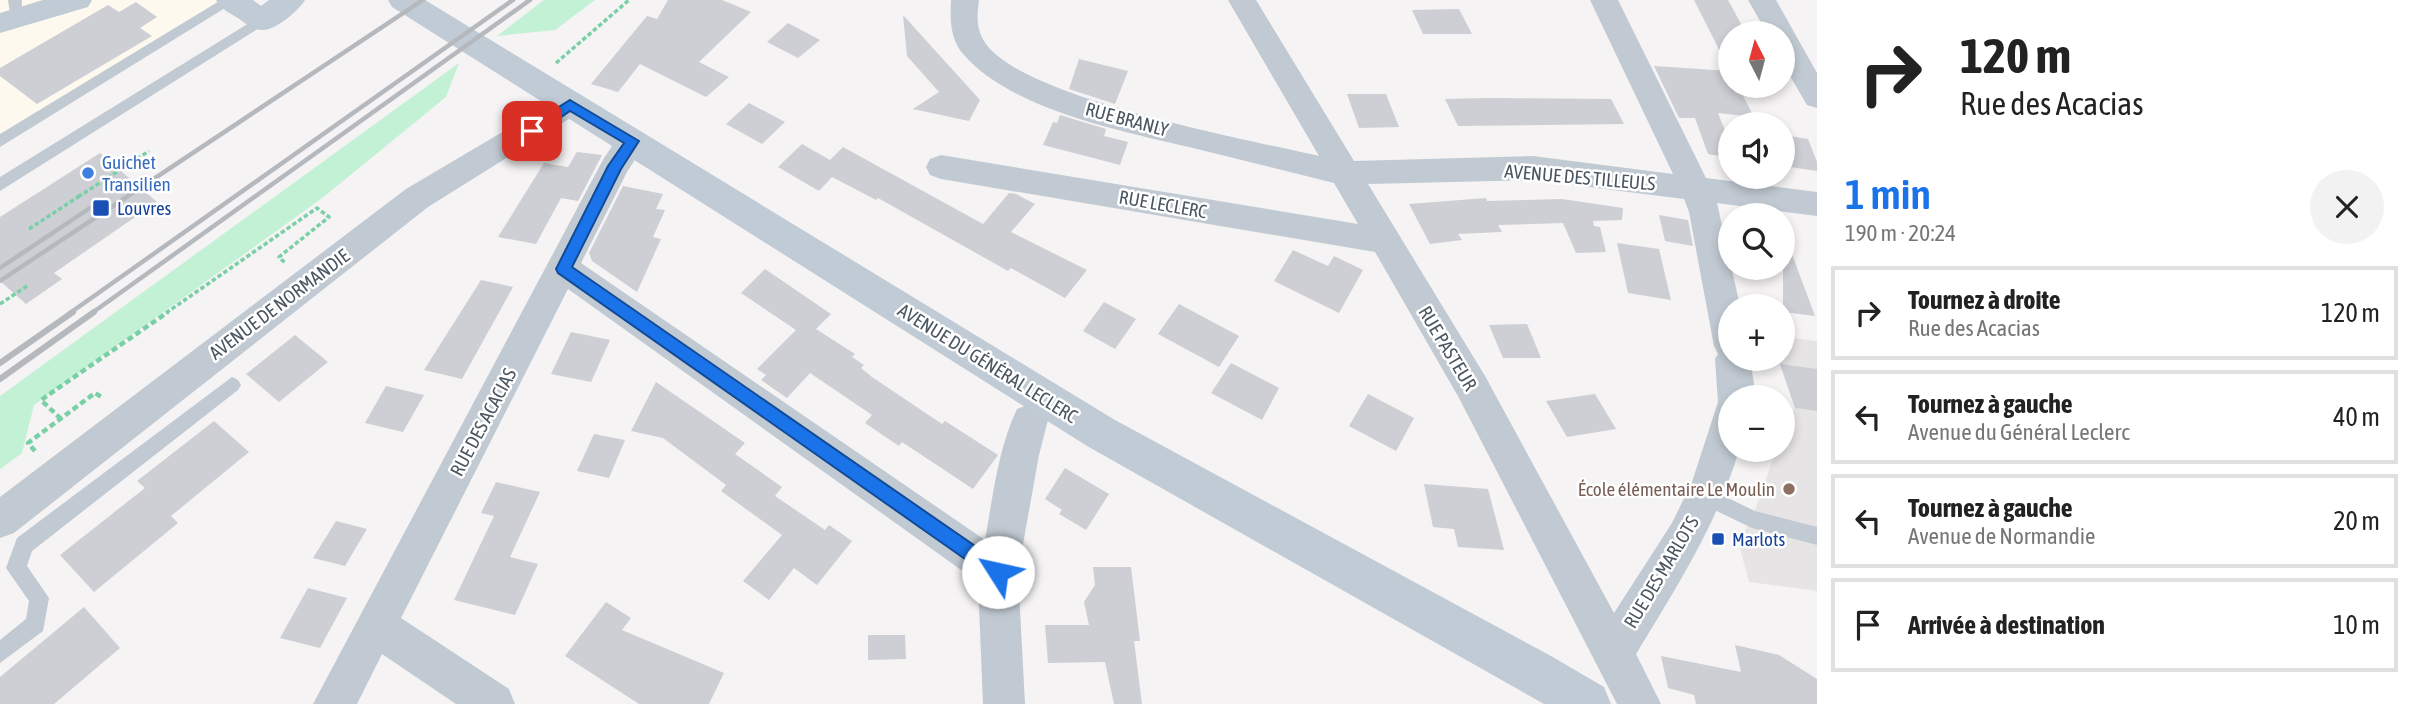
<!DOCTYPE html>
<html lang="fr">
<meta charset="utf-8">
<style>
body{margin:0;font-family:"Asap Condensed",sans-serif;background:#f2f2f2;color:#222;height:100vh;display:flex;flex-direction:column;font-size:26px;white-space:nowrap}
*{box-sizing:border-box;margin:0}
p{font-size:23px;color:#767676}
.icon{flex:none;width:38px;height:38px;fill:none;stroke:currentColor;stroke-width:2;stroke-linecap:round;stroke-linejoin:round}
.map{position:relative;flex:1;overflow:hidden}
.side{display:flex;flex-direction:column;background:#fff;width:595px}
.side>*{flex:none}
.banner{background:#fff;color:#222;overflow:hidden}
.needle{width:46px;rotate:354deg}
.tools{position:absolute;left:1718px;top:21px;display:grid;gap:14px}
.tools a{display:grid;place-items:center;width:77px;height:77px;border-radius:50%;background:#fff;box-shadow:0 4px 10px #0003;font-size:35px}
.pin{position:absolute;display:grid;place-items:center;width:60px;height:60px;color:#fff;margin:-30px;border-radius:14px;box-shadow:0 4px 10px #0006}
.me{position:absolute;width:77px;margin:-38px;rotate:305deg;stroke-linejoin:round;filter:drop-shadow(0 0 5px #0008)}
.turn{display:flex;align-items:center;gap:24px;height:147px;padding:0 28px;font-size:32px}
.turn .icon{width:91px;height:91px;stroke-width:2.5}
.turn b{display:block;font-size:49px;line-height:60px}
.round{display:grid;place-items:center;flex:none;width:74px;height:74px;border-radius:37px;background:#f2f2f2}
.overview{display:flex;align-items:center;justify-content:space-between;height:119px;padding:0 28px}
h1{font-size:42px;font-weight:600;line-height:52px;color:#1a73e8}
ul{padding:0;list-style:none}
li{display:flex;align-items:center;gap:21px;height:94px;margin:0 14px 10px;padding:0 14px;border:4px solid #e0e0e0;border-radius:0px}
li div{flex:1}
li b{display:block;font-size:26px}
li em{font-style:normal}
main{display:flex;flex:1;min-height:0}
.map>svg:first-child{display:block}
.commercial{fill:#fdf9ef}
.education{fill:#e6e4e5}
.green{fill:#c3f1d5}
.building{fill:#cdcfd5}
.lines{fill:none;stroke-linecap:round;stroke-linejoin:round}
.path-far1{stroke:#7ad0a6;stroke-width:3.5;stroke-dasharray:4.5 2.5;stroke-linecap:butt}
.path{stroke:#7ad0a6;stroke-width:4.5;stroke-dasharray:6 3.5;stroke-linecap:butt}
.lane{fill:#c1cad2;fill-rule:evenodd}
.street{fill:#c1cad2;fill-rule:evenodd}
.secondary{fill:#c1cbd6;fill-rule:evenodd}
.rail-far1{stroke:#b5b8bd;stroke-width:4.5}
.rail{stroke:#b5b8bd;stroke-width:6}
.route{fill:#1a73e8;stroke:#114b97;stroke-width:2}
.shop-dot{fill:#3f7fe0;stroke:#fff;stroke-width:2.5}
.transit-dot{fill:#1a4fb4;stroke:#fff;stroke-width:2.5}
.education-dot{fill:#8d6e63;stroke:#fff;stroke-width:2.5}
.labels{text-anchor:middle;stroke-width:5;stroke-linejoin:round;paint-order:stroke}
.street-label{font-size:19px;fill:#4a5661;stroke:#fff}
.shop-label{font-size:19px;fill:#366cbe;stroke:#fff;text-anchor:start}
.transit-label{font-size:19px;fill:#164399;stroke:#fff;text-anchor:start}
.education-label{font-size:19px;fill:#785e54;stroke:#fff;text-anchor:end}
</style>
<main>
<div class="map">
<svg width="1817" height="704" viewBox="0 0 1817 704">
<rect width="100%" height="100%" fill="#f5f3f3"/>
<polygon class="commercial" points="0,0 224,0 0,136"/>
<polygon class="education" points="1783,337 1817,341 1817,591 1749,582 1738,541 1752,519 1776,450 1783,450 1783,434 1795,408 1778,359 1783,359"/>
<g class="green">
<polygon points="544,0 595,0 555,30 497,36"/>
<polygon points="459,63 446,97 321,199 34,405 22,453 0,469 0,396"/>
</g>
<g class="building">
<polygon points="668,0 722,0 751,12 699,62 729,77 706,97 640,64 618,92 591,84 647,16 657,19"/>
<polygon points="1694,0 1728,0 1746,33 1731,33 1731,86 1738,86 1754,117 1718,113 1731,146 1731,158 1708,154 1695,118 1679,118 1654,66 1730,71"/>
<polygon points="136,2 157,17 140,28 152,36 37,104 0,76 0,68 108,5 119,12"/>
<polygon points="1459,9 1472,34 1423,34 1412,10"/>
<polygon points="903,15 980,100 969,121 913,109 939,92 907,56"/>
<polygon points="788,23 820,40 798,58 767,42"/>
<polygon points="1079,59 1128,71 1115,104 1069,89"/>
<polygon points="1347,94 1386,94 1399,127 1359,128"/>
<polygon points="1483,98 1611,99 1624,124 1458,126 1445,99"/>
<polygon points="749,103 785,122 762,144 726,124"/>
<polygon points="1060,115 1106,129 1104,136 1128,142 1120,165 1043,145 1053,122 1057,123"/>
<polygon points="1783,135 1808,139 1817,162 1817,171 1783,166"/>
<polygon points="802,144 830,160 843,147 983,224 1009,193 1016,194 1035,204 1011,232 1087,270 1065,298 1011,268 1008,271 878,198 876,200 832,177 819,191 778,167"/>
<polygon points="577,152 602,155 578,201 561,198 536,244 498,237 544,163 568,167"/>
<polygon points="100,153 157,202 54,273 62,279 26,304 0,281 0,217"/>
<polygon points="623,186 663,194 656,209 665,210 653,237 661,239 637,292 592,261 589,253"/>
<polygon points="1486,198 1487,201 1562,199 1623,208 1622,220 1593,221 1594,226 1600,227 1606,252 1576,253 1563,223 1498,225 1502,232 1458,234 1462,240 1430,244 1409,204"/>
<polygon points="1659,215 1688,220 1693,246 1665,241"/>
<polygon points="1783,238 1786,238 1815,316 1783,312"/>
<polygon points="1617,243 1659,249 1671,300 1628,293"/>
<polygon points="1293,250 1328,266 1334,256 1363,270 1339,313 1274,281"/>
<polygon points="765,269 831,314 816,329 855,354 852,357 864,365 861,368 872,377 942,424 945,421 998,455 973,489 902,442 899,446 865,423 872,415 810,373 787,398 761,380 766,375 757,369 796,330 741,293"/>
<polygon points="481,280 513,287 462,379 424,370"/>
<polygon points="1104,302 1136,319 1115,349 1083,331"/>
<polygon points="1179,304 1239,336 1219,367 1158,334"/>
<polygon points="1527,324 1541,358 1503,358 1489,325"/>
<polygon points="571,332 610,340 591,382 551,374"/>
<polygon points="295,335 328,362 279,402 246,374"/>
<polygon points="1231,363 1279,388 1262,420 1211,393"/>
<polygon points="1780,364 1817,369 1817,411 1795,408"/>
<polygon points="656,382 745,443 735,454 782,487 775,496 825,530 829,525 852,541 817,585 794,568 769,600 743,581 782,535 721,491 726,485 663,438 631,431"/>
<polygon points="386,386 424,395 403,432 365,423"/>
<polygon points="1368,394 1414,418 1396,451 1349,426"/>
<polygon points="1595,394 1616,429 1567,437 1546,401"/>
<polygon points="214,421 249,452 171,516 178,523 94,592 60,555 145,488 137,481"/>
<polygon points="594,434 625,440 609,478 577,471"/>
<polygon points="1065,468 1109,494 1086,530 1059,514 1062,510 1045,499"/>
<polygon points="496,482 540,492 510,557 538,564 515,615 454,600 494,516 481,513"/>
<polygon points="1424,484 1488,489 1504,550 1458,547 1454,529 1433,527"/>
<polygon points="336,521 367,529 345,566 313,558"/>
<polygon points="1093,567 1131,567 1140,641 1134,641 1142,704 1114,704 1105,662 1048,663 1045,625 1089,625 1084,602 1095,585"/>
<polygon points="308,588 347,598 320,648 280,638"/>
<polygon points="606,602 631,618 622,630 724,673 709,704 639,704 565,656"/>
<polygon points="84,607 120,648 54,704 0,704 0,677"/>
<polygon points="868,635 905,635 906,659 868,660"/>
<polygon points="1735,645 1779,655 1817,679 1817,704 1696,704 1694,695 1668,688 1661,656 1741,672"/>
</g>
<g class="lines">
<g class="path-far1">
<polyline points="556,63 629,0"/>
<polyline points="78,197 149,151"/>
<polyline points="29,229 78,197 75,195"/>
<polyline points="0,304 27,286"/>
<polyline points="166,313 317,208 329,217 279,257 285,263"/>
</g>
<g class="path">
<polyline points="61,419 41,400 168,312"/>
<polyline points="35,451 28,443 95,393 103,398"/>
</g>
<g class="lane">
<polygon points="8,0 22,0 21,21 11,21"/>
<polygon points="221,0 238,0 0,147 0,134"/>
<polygon points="262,15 269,20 267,23 0,191 0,177"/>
<polygon points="232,377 238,380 241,385 238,390 32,551 27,566 49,598 43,631 0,663 0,640 26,619 29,601 6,568 17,538"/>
<polygon points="1705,487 1755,511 1817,527 1817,545 1752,528 1698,502 1695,496 1698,490"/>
</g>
<g class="street">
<path d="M951,0H979C977,15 976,28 984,41C1018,98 1250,140 1319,156L1228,0H1256L1354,161L1533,156L1673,174L1590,0H1618L1706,178L1817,192V216L1717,203L1740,306H1731V359H1750L1754,384L1752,397H1731V450H1739C1717,525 1676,588 1636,654L1661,704H1617L1459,398L1375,252L941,179L930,175L926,167L930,159L941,155L1358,224L1334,183C1286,171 1237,159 1189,147C1121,131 1011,109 964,55C950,40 950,19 951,0ZM1533,180L1684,199L1689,212L1714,346L1718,354L1715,359L1718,402L1692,482L1672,523L1614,613L1485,376L1368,184Z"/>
<polygon points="1748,0 1776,0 1817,73 1817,108 1807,105 1783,64 1783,33 1767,33"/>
<polygon points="570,94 580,98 585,105 580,112 428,207 14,533 0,538 0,497 406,189 560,98"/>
<path d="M632,130L643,133L647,141L627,172L581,263L985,540C993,496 998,449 1017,409L1030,404L1043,409L1048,420L1039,455L1018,572L1025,704H983L978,582L568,289L401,618L509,689L515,704H456L382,654L357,704H313L604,158L621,133Z"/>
</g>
<g class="secondary">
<polygon points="43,0 92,0 88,7 0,33 0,13"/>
<path d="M216,0H253L261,6L269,0H305C298,11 277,29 264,30C254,31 245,23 238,18C229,13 221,9 216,0Z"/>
<polygon points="388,0 425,0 1115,420 1551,656 1604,687 1611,704 1544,704 1087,446 392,7"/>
</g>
<g class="rail-far1">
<polyline points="0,268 102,200"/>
<polyline points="0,281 423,0"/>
<polyline points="70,313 513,0"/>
<polyline points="92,313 530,0"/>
</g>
<g class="rail">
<polyline points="0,363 73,312"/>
<polyline points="0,379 94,312"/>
</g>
</g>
<polygon class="route" points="570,100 639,141 621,169 572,267 1004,566 1007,572 1004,578 998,581 992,578 558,273 556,269 608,166 624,143 570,111 537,134 527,134 527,127"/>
<circle class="shop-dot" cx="88" cy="173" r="7"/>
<g class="transit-dot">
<rect x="92" y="199" width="18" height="18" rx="3.5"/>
<rect x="1711" y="532" width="14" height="14" rx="3.5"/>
</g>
<circle class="education-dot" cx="1789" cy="489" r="7"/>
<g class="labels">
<g class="street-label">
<text transform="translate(1127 119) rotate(15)" y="7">RUE BRANLY</text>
<text transform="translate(1580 177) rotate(5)" y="7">AVENUE DES TILLEULS</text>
<text transform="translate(1163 204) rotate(10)" y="7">RUE LECLERC</text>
<text transform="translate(279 304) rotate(-37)" y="7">AVENUE DE NORMANDIE</text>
<text transform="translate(1448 348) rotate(59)" y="7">RUE PASTEUR</text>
<text transform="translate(988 363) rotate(32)" y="7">AVENUE DU GÉNÉRAL LECLERC</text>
<text transform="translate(483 422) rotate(-62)" y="7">RUE DES ACACIAS</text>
<text transform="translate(1661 572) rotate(-59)" y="7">RUE DES MARLOTS</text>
</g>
<g class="shop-label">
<text x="102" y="169">Guichet<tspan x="102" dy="22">Transilien</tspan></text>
</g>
<g class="transit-label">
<text x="117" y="215">Louvres</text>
<text x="1732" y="546">Marlots</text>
</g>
<g class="education-label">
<text x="1775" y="496">École élémentaire Le Moulin</text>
</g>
</g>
</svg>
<div class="tools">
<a><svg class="needle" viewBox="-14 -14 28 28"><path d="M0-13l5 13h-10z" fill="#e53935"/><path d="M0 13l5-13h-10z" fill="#767676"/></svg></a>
<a><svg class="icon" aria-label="sound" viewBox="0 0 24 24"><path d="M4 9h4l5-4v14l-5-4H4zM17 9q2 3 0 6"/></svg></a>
<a><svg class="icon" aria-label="search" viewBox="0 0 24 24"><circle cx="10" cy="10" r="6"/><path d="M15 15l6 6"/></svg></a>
<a>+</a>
<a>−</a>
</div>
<div class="pin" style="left:532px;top:131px;background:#d93025"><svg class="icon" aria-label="arrive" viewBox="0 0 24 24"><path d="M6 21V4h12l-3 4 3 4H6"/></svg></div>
<svg class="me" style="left:998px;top:572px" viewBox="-20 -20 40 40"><circle r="19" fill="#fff"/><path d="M0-13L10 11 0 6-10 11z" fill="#1a73e8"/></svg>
</div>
<section class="side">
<div class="banner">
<div class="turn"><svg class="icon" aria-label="right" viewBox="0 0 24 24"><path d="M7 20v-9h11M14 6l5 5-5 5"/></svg><div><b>120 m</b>Rue des Acacias</div></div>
</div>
<div class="overview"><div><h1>1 min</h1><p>190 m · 20:24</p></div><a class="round"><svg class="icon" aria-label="close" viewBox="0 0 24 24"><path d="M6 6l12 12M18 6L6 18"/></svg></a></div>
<ul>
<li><svg class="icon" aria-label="right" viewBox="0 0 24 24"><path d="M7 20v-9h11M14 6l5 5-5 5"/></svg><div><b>Tournez à droite</b><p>Rue des Acacias</p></div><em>120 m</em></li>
<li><svg class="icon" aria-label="left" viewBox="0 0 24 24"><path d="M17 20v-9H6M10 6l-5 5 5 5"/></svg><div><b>Tournez à gauche</b><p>Avenue du Général Leclerc</p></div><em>40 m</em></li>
<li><svg class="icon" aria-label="left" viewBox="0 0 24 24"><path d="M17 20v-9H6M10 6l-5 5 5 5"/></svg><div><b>Tournez à gauche</b><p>Avenue de Normandie</p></div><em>20 m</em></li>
<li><svg class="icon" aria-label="arrive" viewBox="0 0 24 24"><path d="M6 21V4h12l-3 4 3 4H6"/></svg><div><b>Arrivée à destination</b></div><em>10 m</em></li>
</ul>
</section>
</main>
